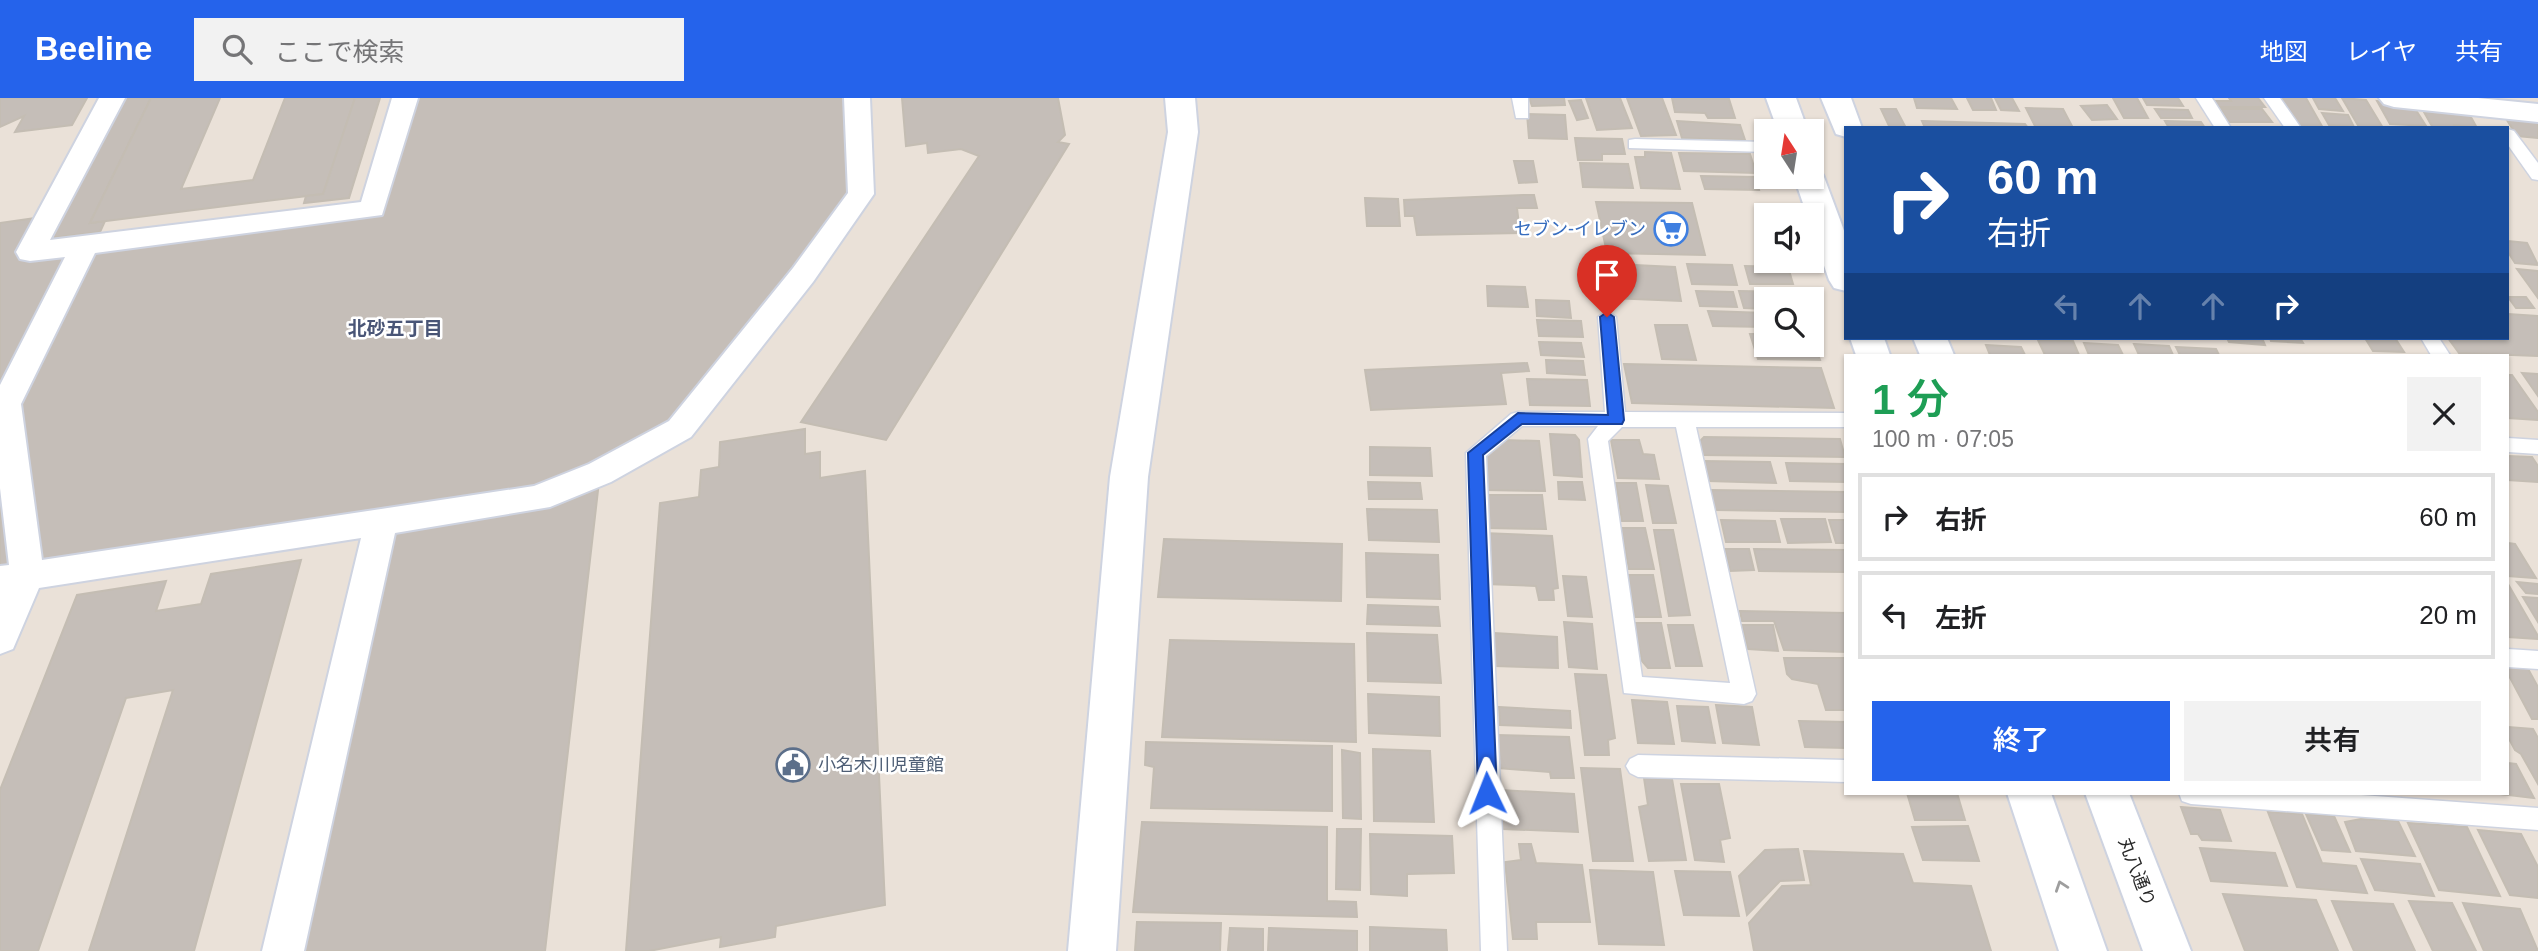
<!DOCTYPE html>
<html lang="ja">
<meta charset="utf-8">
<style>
body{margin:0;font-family:Helvetica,"Noto Sans JP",sans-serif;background:#f2f2f2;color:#202124;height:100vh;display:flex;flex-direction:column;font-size:26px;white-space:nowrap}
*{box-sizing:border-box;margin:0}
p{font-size:23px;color:#757577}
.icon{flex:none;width:38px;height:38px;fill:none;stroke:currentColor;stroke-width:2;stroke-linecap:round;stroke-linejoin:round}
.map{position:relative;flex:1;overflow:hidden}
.panel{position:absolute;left:1844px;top:256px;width:665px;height:441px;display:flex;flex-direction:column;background:#fff;border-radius:0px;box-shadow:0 2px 5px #0004}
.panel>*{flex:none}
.top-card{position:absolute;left:1844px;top:28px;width:665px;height:214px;border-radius:0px;box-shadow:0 2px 5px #0004;background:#1a4fa0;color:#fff;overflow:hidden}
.needle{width:46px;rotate:348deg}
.controls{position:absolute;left:1754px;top:21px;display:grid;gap:14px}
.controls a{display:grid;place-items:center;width:70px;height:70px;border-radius:0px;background:#fff;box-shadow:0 2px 5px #0004;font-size:35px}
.pin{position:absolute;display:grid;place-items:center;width:60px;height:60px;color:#fff;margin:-72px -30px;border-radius:50% 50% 50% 0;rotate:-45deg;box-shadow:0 0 7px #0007}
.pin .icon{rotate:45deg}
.me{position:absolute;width:77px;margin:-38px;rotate:358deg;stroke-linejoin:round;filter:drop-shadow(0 0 5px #0008)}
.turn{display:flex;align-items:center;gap:24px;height:147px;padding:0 28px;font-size:32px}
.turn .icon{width:91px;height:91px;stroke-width:2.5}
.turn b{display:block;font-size:49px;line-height:60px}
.lanes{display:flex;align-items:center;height:66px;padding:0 28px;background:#0003;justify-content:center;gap:35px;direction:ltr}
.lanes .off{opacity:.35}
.round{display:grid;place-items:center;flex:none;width:74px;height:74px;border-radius:0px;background:#f2f2f2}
.head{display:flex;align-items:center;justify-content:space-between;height:119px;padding:0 28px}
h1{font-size:42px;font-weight:600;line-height:52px;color:#1e9e55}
.primary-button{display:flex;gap:14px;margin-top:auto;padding:14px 28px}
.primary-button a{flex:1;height:80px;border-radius:0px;background:#2563eb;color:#fff;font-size:28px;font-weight:600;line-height:80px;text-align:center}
.primary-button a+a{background:#f2f2f2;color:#202124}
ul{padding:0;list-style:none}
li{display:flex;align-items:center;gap:21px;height:88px;margin:0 14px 10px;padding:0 14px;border:4px solid #e0e0e0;border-radius:0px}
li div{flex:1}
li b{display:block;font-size:26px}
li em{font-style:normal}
header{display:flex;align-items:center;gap:42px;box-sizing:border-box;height:98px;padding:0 35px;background:#2563eb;color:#fff}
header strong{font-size:33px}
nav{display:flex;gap:38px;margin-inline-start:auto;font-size:24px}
.search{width:490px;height:63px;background:#f2f2f2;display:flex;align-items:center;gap:18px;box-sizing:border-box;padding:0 24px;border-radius:0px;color:#757577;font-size:26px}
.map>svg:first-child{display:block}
.building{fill:#c5beb8;stroke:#c4bdb3;stroke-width:2}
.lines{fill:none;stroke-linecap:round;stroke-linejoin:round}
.service-casing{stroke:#ced3e0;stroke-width:3}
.pedestrian-casing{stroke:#ced3e0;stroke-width:4}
.minor-casing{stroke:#ced3e0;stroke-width:4}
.secondary-casing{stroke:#ced3e0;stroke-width:4}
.service{fill:#fff;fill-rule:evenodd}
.pedestrian{fill:#fff;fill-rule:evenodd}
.minor{fill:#fff;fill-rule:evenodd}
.secondary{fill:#fff;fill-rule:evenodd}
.oneway{stroke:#9e9e9e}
.route{fill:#2563eb;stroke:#184099;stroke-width:2}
.labels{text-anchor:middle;stroke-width:5;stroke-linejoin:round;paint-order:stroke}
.shop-label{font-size:18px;fill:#366cbe;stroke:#fff;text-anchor:end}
.service-label{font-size:18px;fill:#4e5e75;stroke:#fff;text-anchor:start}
.street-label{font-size:18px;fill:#272727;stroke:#fff}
.neighbourhood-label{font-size:19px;font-weight:bold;fill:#495576;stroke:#fff}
</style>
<header>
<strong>Beeline</strong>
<div class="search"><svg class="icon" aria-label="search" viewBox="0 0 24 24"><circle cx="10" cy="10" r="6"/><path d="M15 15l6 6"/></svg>ここで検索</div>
<nav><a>地図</a><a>レイヤ</a><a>共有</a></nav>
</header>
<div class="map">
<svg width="2538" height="853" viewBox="0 0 2538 853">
<rect width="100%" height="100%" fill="#eae1d8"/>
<g class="building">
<polygon points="0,0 87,0 72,27 15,34 24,18 0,29"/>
<polygon points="121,0 151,0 90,125 105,123 100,134 50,140"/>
<polygon points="151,0 220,0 181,91 253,82 285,0 355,0 323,96 90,125"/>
<polygon points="355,0 380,0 349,100 304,105 306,98 323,96"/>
<polygon points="405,0 857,0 861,96 680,331 600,375 545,853 283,853 381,424 27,478 0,541 0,125 49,118 30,154 372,111"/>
<polygon points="902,0 1058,0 1065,37 1058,44 1069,46 886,342 801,324 979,58 961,51 928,55 927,45 906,48"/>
<polygon points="1529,0 1564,0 1565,7 1532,8"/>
<polygon points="1586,0 1620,0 1632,30 1597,32"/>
<polygon points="1627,0 1662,0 1676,37 1641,38"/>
<polygon points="1672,0 1729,1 1735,20 1708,20 1705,15 1675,14"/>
<polygon points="1914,0 1951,0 1957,11 1917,10"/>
<polygon points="1967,0 1991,0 1996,12 1973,12"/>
<polygon points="1995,0 2012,0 2019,13 2001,12"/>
<polygon points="2113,0 2137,0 2148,20 2124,20"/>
<polygon points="2143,0 2178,0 2183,8 2147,7"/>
<polygon points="2229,0 2258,0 2265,9 2218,9 2214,3 2231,3"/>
<polygon points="2281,0 2306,0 2323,30 2297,30"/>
<polygon points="2313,0 2335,0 2343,13 2319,11"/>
<polygon points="2342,0 2366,2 2383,30 2359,29"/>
<polygon points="1581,2 1588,20 1577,22 1569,3"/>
<polygon points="2377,3 2412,6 2426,28 2390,26"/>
<polygon points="2107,7 2117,21 2092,22 2081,8"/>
<polygon points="2420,7 2467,12 2477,30 2454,27 2452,30 2433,30"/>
<polygon points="2026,10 2063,11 2073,30 2036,30"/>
<polygon points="1881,11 1896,11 1906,30 1890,30"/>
<polygon points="2155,11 2188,12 2192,20 2161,20"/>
<polygon points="2220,11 2262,11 2272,24 2229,24"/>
<polygon points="2322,15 2348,17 2354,29 2329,27"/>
<polygon points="1527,16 1565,17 1567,41 1529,40"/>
<polygon points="2505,19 2538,22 2538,40 2517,38"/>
<polygon points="1677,23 1740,27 1745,42 1682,40"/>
<polygon points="1922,23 2025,26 2028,30 1925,30"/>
<polygon points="2165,23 2201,24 2205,30 2169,30"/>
<polygon points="1575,40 1622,41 1625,56 1602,56 1602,62 1578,62"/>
<polygon points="1645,54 1671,55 1680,91 1641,90 1635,59 1645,59"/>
<polygon points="1679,55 1750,56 1756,75 1684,73"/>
<polygon points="1514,63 1533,63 1537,84 1519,85"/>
<polygon points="1580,65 1628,66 1633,90 1583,89"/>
<polygon points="1701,78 1755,79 1759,92 1705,91"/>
<polygon points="1523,97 1534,97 1537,110 1517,110 1520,135 1417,137 1414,118 1405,118 1404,102"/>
<polygon points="1365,100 1398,101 1400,128 1367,128"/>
<polygon points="1596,104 1692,105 1705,157 1607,155"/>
<polygon points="2508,143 2527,145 2538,167 2515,165 2508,154"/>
<polygon points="1593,165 1675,169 1681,203 1610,200 1607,187 1596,186"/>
<polygon points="1687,166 1732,167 1737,187 1692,186"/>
<polygon points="1745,168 1788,169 1793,186 1750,186"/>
<polygon points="2517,171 2538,173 2538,200"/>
<polygon points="1487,188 1525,189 1528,209 1488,208"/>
<polygon points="1696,193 1733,194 1737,209 1700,208"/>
<polygon points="1739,193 1789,194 1791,201 1766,201 1766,211 1744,210"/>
<polygon points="2508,199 2526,199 2534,210 2516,210"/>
<polygon points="1536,202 1569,203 1571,220 1537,218"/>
<polygon points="1708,213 1766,215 1766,229 1713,228"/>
<polygon points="2508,216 2538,218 2538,258 2459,255 2448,240 2508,240"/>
<polygon points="1537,222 1581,223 1583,239 1539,238"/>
<polygon points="1655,227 1687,227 1696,262 1662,261"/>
<polygon points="1750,236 1766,236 1766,247 1811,247 1811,238 1820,262 1758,261"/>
<polygon points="2227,240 2262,240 2265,247 2229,244"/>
<polygon points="2270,240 2300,240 2303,245 2271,243"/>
<polygon points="2365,240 2395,240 2404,254 2373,253"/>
<polygon points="2038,242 2073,243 2079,257 2045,257"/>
<polygon points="1539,244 1581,245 1584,259 1541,257"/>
<polygon points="2084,245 2118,247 2123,257 2089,257"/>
<polygon points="2134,246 2169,248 2173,257 2139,257"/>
<polygon points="1986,247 2021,249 2025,257 1990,257"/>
<polygon points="2176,249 2216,251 2219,257 2180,257"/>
<polygon points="1546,262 1583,263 1585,277 1547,275"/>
<polygon points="1527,265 1529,273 1501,275 1506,306 1371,312 1365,272"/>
<polygon points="1624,266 1821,270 1834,310 1632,305"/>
<polygon points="2522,275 2538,276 2538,298"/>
<polygon points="2508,277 2512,277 2538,314 2538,322 2508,320"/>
<polygon points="1527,281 1587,282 1590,308 1530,307"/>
<polygon points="805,331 805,356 820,354 820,380 865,373 885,807 776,828 775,839 720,849 721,839 649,853 626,853 660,405 699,399 701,372 719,369 720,344"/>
<polygon points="1550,336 1575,337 1579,342 1582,379 1554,377"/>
<polygon points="1704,339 1840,341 1845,359 1702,357 1699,344"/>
<polygon points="1503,342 1539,343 1545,393 1484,392 1480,364"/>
<polygon points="1611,342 1639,342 1643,356 1654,357 1659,381 1618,380"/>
<polygon points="1370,349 1430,350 1432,378 1370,377"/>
<polygon points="2508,358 2532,359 2538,368 2538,384 2508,382"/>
<polygon points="1703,363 1770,364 1776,385 1708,383"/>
<polygon points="1786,365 1846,366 1846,384 1790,383"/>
<polygon points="1368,384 1420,385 1422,401 1369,401"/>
<polygon points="1558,384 1582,384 1585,402 1559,401"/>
<polygon points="1616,385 1636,385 1643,423 1622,423"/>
<polygon points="1646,387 1668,388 1676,425 1653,425"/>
<polygon points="1710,392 1846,394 1846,414 1715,412"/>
<polygon points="1483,397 1542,397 1546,431 1486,430"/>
<polygon points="1367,411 1437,412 1439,444 1369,442"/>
<polygon points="1781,421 1825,421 1831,444 1788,445"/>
<polygon points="1721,422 1775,423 1780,444 1726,444"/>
<polygon points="1829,422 1846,422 1846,445 1836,445"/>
<polygon points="1621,430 1645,430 1654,471 1629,471"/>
<polygon points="1654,432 1673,432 1690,517 1669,518"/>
<polygon points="1483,435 1552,438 1558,490 1553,491 1554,502 1539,502 1536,488 1486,486"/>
<polygon points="1164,441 1342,446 1341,503 1158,499"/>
<polygon points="2508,445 2515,446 2536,480 2508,478"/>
<polygon points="1725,451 1749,451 1754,472 1730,473"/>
<polygon points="1754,451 1846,452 1846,474 1759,473"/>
<polygon points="1366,455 1438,457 1440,501 1367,499"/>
<polygon points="301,462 194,853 89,853 173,592 126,600 38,853 0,853 0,692 77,497 166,483 156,513 201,506 211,476"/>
<polygon points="1628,477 1653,477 1661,519 1635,519"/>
<polygon points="1563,478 1586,479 1592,519 1568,518"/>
<polygon points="2517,484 2538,486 2538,496 2526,495"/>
<polygon points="2508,486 2538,538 2538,541 2508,539"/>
<polygon points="2523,499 2538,500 2538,524"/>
<polygon points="1368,507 1438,509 1440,528 1367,526"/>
<polygon points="1740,513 1846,515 1846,554 1784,552 1774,523 1742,523"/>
<polygon points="1564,524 1592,526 1597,571 1569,569"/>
<polygon points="1634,525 1661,525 1670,570 1648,570 1642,563"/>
<polygon points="1668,527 1693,527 1702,568 1676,568"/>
<polygon points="1742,527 1773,527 1778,553 1748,551"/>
<polygon points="1367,535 1437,537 1441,585 1368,583"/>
<polygon points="1494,535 1557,539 1558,570 1495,568"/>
<polygon points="1170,542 1354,546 1356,644 1162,639"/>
<polygon points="1784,560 1846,560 1846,612 1826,612 1818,586 1792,581 1787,576"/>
<polygon points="2508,568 2527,569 2538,589 2538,621 2532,621 2508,576"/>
<polygon points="1575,576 1606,577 1615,640 1608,642 1609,657 1585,657"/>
<polygon points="1368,596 1439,599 1440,638 1369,635"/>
<polygon points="1632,602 1667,604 1674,646 1638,645"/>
<polygon points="1716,607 1752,609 1759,647 1723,645"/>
<polygon points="1677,608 1708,609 1715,645 1682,643"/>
<polygon points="1499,609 1570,613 1571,630 1500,627"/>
<polygon points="1799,623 1846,624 1846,650 1805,649"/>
<polygon points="2508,629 2533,631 2538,640 2538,686 2521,656 2515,652 2508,639"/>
<polygon points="1497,637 1569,639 1574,680 1551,680 1550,674 1498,670"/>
<polygon points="1146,644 1332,648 1332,713 1151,710 1154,669 1145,667"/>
<polygon points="1373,651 1430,653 1434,724 1374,723"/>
<polygon points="1342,652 1360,655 1361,721 1343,720"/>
<polygon points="2508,665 2516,666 2534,700 2500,696 2508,695"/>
<polygon points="1581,670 1620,671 1633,763 1593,763"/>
<polygon points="1644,680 1672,681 1686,762 1649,763 1639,709 1648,707"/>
<polygon points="1681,686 1719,686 1730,740 1720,742 1724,764 1695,762"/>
<polygon points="1500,692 1574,696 1578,734 1503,731"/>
<polygon points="1907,695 1957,695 1965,722 1915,722"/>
<polygon points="2181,709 2220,712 2231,743 2202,742 2198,736 2191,736"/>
<polygon points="2268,714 2302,716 2322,765 2356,768 2367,795 2297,789"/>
<polygon points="2306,716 2334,718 2350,754 2322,752"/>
<polygon points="2361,721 2398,723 2415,758 2356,753 2345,724"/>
<polygon points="1142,724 1327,729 1327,803 1356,804 1357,819 1133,814"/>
<polygon points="2408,725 2467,729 2500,798 2439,792"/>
<polygon points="1968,728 1979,763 1923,762 1912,729"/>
<polygon points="1337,731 1361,731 1360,792 1336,791"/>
<polygon points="2478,732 2521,736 2538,769 2538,800 2510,797"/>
<polygon points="1370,736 1452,738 1454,775 1407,776 1407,798 1371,796"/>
<polygon points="1519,746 1531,746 1536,765 1582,767 1590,824 1536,824 1537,841 1513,841 1505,764 1521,762"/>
<polygon points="2200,750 2275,755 2287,788 2211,783"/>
<polygon points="1798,751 1804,782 1780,783 1747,817 1739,778 1765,752"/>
<polygon points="1804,753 1903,756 1913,785 1971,788 1991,853 1754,853 1749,825 1782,788 1811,787"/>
<polygon points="2361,761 2420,766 2434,798 2375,792"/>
<polygon points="1590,772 1653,774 1664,847 1599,846"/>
<polygon points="1675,773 1730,774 1739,818 1684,817"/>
<polygon points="2223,796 2316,802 2338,853 2245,853"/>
<polygon points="2332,803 2393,806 2415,853 2354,853"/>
<polygon points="2409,803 2452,805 2476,853 2433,853"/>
<polygon points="2463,805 2520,811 2538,853 2484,853"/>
<polygon points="1137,824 1221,825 1220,853 1135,853"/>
<polygon points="1370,829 1446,832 1447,853 1370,853"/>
<polygon points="1230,830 1263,831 1263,853 1228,853"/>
<polygon points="1269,830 1357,833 1357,853 1268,853"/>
</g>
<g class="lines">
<defs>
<g id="service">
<polygon points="1512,0 1528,0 1528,20 1516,20"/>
<polygon points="2196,0 2212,0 2231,30 2215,30"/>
<polygon points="2264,0 2280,0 2301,30 2285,30"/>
<polygon points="2508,31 2514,33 2538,65 2538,82 2532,81 2508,47"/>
<polygon points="1635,41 1766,44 1766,54 1629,50 1629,42"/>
<path d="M1607,213L1616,219L1625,314L1846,315V329H1696L1756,596L1752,603L1744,606L1624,595L1588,341L1598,328H1522L1486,358L1507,853H1481L1466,355L1511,316L1518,314H1605L1598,219ZM1622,329H1676L1730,585L1642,579L1608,343Z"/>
<polygon points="2421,240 2439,240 2450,257 2431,257"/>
<polygon points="2508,340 2538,342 2538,356 2508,354"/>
<polygon points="2508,551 2538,553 2538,571 2508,569"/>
<polygon points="1638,657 1846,662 1846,684 1638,679 1630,675 1626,668 1630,661"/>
<polygon points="2179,695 2334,695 2538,710 2538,732 2191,706 2182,703"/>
</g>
<polygon id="pedestrian" points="99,0 125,0 50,142 361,104 392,0 418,0 382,117 95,155 21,306 42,462 534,388 589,366 669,323 793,170 848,95 844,0 870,0 874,96 813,184 691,339 611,384 550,409 395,435 304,853 262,853 361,440 39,490 13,551 0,556 0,468 9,467 0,390 0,287 65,159 30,163 20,161 16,154"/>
<g id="minor">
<polygon points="1165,0 1195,0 1198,34 1148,379 1116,853 1068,853 1110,379 1168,34"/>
<polygon points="2379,0 2478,0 2538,6 2538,24 2394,9 2384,6"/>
</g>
<g id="secondary">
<polygon points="1766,0 1796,0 1808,33 1778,33"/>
<polygon points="1821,0 1851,0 1862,30 1846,30 1846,39 1836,36"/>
<polygon points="1811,70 1820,72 1824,79 1846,138 1846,193 1834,190 1829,182 1811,130 1811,117 1807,117 1794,79 1811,79"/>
<polygon points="1850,240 1884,240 1890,257 1856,257"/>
<polygon points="1913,240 1947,240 1954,257 1920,257"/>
<polygon points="2007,695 2051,695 2107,853 2059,853"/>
<polygon points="2085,695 2129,695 2191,853 2143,853"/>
</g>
</defs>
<use href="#service" class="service-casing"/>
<use href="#pedestrian" class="pedestrian-casing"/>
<use href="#minor" class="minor-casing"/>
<use href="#secondary" class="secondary-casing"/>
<use href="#service" class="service"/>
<use href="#pedestrian" class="pedestrian"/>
<use href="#minor" class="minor"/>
<use href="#secondary" class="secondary"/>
</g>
<defs><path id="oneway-chevron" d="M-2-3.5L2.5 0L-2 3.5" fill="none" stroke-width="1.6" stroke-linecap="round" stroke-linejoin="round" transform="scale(1.75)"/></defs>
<use class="oneway" href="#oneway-chevron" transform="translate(2061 788) rotate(-109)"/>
<polygon class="route" points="1607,214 1614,219 1624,322 1622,326 1522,326 1483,357 1497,695 1494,701 1487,703 1481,701 1478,695 1468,355 1518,315 1608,317 1600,219"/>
<defs>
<symbol id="supermarket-ring" viewBox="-11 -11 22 22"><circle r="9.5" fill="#fff" stroke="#3f7fe0" stroke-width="1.5"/><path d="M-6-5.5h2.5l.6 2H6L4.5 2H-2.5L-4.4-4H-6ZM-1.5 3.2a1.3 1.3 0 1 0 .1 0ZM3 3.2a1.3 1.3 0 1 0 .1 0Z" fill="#3f7fe0"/></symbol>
<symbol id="civic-ring" viewBox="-11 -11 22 22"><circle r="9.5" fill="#fff" stroke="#5c6f8a" stroke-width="1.5"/><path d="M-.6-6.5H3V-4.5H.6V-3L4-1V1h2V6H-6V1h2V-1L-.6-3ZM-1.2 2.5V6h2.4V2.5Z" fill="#5c6f8a"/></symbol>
</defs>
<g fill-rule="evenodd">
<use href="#supermarket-ring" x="1652" y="112" width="38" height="38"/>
<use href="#civic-ring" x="774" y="648" width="38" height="38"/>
</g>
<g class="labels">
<g class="shop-label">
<text x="1646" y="137">セブン-イレブン</text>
</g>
<g class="service-label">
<text x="818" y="673">小名木川児童館</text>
</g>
<g class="street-label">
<text transform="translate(2137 774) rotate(69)" y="6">丸八通り</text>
</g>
<g class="neighbourhood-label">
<text x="395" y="237">北砂五丁目</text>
</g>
</g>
</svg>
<div class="controls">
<a><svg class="needle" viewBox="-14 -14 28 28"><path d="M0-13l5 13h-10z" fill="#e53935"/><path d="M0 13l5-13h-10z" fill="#757577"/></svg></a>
<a><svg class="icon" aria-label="sound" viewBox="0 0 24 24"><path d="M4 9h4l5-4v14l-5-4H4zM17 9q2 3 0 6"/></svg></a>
<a><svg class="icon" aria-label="search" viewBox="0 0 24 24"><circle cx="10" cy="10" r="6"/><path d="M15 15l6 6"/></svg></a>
</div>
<div class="pin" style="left:1607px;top:219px;background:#d93025"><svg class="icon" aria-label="arrive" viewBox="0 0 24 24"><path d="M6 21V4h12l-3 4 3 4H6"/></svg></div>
<svg class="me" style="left:1487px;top:695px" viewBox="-20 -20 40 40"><path d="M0-17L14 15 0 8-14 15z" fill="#2563eb" stroke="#fff" stroke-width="4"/></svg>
<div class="top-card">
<div class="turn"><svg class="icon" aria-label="right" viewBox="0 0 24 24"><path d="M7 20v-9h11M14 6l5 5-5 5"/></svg><div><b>60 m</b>右折</div></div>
<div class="lanes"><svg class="icon off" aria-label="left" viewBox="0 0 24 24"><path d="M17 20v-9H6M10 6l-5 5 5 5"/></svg><svg class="icon off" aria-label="ahead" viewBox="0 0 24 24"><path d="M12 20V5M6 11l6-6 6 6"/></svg><svg class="icon off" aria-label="ahead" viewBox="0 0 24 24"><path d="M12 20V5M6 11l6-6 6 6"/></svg><svg class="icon" aria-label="right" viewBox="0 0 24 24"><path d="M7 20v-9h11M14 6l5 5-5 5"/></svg></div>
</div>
<section class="panel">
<div class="head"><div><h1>1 分</h1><p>100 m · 07:05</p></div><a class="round"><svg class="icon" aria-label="close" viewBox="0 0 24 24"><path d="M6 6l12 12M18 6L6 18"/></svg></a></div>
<ul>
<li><svg class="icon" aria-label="right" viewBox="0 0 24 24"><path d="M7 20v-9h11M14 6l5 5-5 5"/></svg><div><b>右折</b></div><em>60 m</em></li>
<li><svg class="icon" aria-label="left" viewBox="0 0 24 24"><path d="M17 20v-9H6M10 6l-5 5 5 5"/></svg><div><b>左折</b></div><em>20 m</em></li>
</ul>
<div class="primary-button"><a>終了</a><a>共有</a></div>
</section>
</div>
